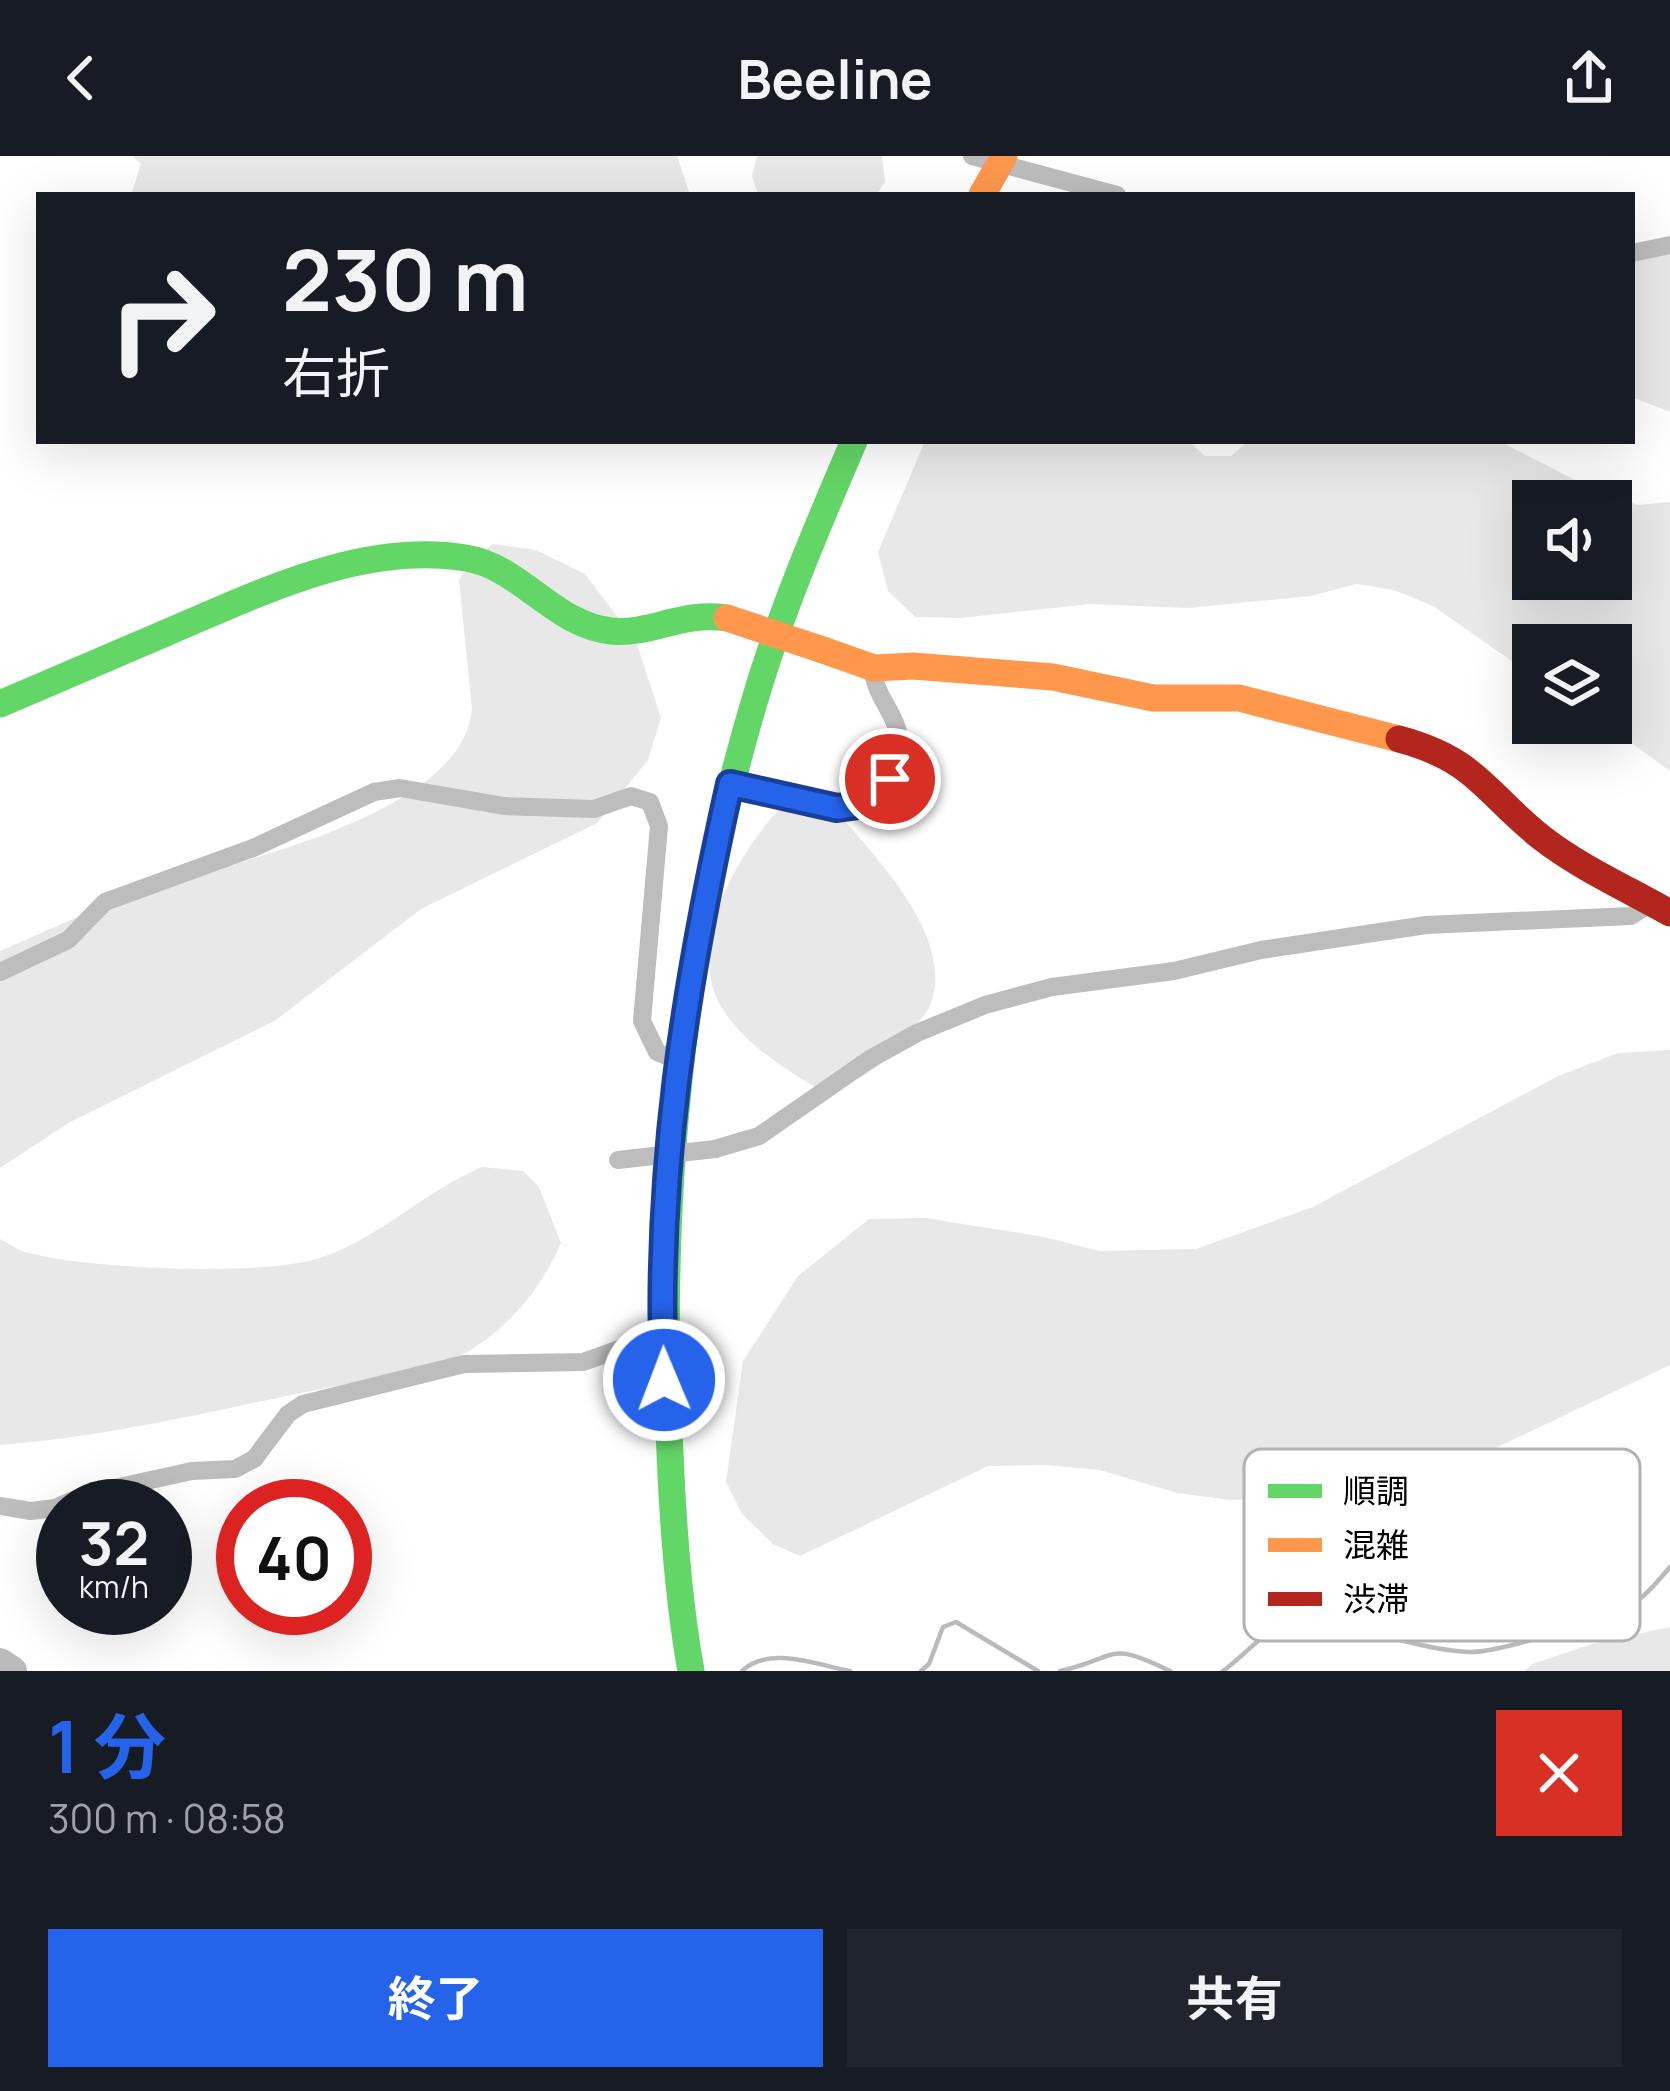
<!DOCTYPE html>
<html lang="ja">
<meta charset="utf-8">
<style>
body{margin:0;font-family:Manrope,"Noto Sans JP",sans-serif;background:#20242c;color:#f1f3f6;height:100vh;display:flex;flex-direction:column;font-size:45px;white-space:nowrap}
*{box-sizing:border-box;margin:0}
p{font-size:39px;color:#9ea1a6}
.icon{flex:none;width:66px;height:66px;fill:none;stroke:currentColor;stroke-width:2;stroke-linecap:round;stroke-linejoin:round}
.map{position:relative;height:1515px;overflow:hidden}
.details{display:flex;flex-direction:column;background:#171b24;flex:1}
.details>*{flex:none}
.banner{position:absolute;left:36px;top:36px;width:1599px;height:252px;border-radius:0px;box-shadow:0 12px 48px #0002;background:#171b24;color:#f1f3f6;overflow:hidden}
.fabs{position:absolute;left:1512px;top:324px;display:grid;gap:24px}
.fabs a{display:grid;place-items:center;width:120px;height:120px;border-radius:0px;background:#171b24;box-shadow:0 12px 48px #0002;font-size:60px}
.speed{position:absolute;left:36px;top:1323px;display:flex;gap:24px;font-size:60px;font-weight:700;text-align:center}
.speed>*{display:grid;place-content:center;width:156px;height:156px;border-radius:50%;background:#171b24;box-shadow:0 12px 48px #0002;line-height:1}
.speed small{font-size:30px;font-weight:400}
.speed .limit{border:18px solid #d22;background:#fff;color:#111}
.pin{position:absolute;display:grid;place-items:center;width:102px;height:102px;color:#fff;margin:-51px;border:6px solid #fff;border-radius:50%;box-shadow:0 3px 12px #0007}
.me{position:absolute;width:132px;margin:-66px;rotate:359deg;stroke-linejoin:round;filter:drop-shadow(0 0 9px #0008)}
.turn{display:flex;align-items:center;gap:42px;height:252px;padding:0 48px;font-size:54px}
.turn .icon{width:156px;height:156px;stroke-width:2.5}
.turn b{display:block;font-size:84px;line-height:102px}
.round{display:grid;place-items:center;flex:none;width:126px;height:126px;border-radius:0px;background:#20242c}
.headline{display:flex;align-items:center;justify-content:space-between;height:204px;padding:0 48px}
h1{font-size:72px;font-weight:700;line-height:90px;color:#2563eb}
.action{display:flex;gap:24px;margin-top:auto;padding:24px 48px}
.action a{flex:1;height:138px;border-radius:0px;background:#2563eb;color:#fff;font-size:48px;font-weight:700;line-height:138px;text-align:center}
.action a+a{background:#20242c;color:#f1f3f6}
header{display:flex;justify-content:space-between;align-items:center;height:156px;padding:0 48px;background:#171b24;font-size:54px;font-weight:700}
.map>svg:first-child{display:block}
.green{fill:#e8e8e8;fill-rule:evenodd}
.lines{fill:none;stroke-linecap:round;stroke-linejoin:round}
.stream{stroke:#bababa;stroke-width:4.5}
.river{stroke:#bababa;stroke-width:30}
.street{stroke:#bdbdbd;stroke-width:18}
.fast{stroke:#63d668;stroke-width:27}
.slow{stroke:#ff974d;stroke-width:27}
.jam{stroke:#b3261e;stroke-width:27}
.street-bridge{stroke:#bdbdbd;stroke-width:18}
.slow-bridge{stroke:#ff974d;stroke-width:27}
.route-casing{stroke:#184099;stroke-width:30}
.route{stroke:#2563eb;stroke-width:21}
.key{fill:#fff;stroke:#b2b2b2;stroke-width:3}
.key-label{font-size:33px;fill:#000}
</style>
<header><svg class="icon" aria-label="back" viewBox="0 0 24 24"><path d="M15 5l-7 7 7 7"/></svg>Beeline<svg class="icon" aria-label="share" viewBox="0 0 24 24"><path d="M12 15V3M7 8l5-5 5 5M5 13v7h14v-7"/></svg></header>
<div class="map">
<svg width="1670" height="1515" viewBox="0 0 1670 1515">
<rect width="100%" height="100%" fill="#fff"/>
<g class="green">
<polygon points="133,0 677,0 690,39 131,39 141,8"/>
<polygon points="757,0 882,0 885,26 876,39 758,39 752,20"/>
<polygon points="1670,95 1670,256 1632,241 1632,98"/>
<path d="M925,285H1188L1205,300H1231L1248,285H1499L1575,324L1637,349L1670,346V615L1604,567H1611V489H1533V520L1433,450L1394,434L1356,428L1311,440L1188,452L1090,448L960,462L915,461L888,435L878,396ZM1533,345H1611V423H1533Z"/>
<path d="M493,388L536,394L585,418L636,485L661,562L648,604L597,667L421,753L276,864L70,966L0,1012V795C42,777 84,757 127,741C214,709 463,664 472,553L459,424L472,405Z"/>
<path d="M832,650C873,699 957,780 930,850C926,858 918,866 913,873C890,907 862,924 824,937C789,915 746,890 723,854C683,791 738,697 781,651Z"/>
<polygon points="1670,894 1670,1209 1468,1305 1324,1340 1230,1344 1177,1337 1100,1314 1045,1309 988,1310 800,1400 773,1388 742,1358 726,1326 743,1205 798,1120 869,1063 926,1062 1044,1081 1099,1095 1196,1093 1313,1051 1558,920 1618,897"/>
<path d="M482,1011L523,1015L539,1031L561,1087C542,1131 509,1172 467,1196C423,1220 364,1224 316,1234C212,1255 106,1281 0,1289V1083C8,1087 16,1093 25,1096C84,1113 262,1121 320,1102C380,1082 425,1035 482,1011Z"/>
<polygon points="1670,1471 1670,1515 1525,1515 1532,1508 1592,1488"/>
</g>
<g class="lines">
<g class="stream">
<path d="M742,1515C769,1489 817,1509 850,1515"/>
<polyline points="921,1515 929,1508 943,1471 956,1466 1038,1515"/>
<path d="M1060,1515C1120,1502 1105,1483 1170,1515"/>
<path d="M1223,1515C1247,1498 1269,1468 1298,1461C1335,1451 1362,1475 1396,1483C1419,1489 1445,1495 1469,1496C1499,1497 1612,1461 1638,1444C1650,1436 1660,1422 1670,1411"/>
</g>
<polyline class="river" points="0,1507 12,1515"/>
<g class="street">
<polyline points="972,0 1117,39"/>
<polyline points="1632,97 1670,89"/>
<path d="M730,628C778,639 852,673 888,625C898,612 902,597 899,581C896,557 871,535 874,512"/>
<polyline points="0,816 68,784 105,746 253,692 374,636 400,632 504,650 594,653 631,640 650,646 659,670 642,865 657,896 676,904"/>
<polyline points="715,993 759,980 870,903 917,877 985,849 1052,831 1174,815 1261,794 1426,769 1631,760 1651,747"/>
<polyline points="0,1350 31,1355 55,1352 87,1338 192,1315 235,1313 254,1303 288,1258 303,1248 464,1208 583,1206 662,1178"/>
</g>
<g class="fast">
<path d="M0,548C56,524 112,500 168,476C260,437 363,385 466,402C521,411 554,469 611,475C651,479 681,455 727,462"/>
<path d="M691,1515C678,1443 673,1370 670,1297C656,1041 682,787 756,540C782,453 818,369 854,285"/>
</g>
<polyline class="slow" points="823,494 874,512 913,510 1053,521 1153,542 1239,542 1399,583"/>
<path class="jam" d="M1399,583C1477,604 1484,636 1542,682C1579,711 1628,733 1670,757"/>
<polyline class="street-bridge" points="618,1004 715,993"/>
<g class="slow-bridge">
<polyline points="982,39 1004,0"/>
<polyline points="727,462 823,494"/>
</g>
</g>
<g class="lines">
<defs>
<path id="route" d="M664,1224C655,1017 685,829 730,628L837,652L859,649L890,623"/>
</defs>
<use href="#route" class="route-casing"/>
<use href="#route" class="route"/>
</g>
<rect x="1244" y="1293" width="396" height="192" rx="18" class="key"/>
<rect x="1268" y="1328" width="54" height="14" fill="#63d668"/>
<rect x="1268" y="1382" width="54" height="14" fill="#ff974d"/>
<rect x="1268" y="1436" width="54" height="14" fill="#b3261e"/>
<g class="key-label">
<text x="1343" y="1347">順調</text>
<text x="1343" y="1401">混雑</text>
<text x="1343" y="1455">渋滞</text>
</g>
</svg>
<div class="fabs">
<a><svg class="icon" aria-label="sound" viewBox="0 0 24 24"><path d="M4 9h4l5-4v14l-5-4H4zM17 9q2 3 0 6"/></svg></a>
<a><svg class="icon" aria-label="layers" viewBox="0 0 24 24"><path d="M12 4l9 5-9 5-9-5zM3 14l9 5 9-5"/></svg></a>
</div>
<div class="speed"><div>32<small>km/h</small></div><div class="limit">40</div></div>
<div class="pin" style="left:890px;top:623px;background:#d93025"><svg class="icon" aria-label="arrive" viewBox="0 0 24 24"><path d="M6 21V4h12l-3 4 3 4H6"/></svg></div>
<svg class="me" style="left:664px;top:1224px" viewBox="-20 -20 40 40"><circle r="17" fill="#2563eb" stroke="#fff" stroke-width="3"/><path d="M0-11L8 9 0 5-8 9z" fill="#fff"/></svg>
<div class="banner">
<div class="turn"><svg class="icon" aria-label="right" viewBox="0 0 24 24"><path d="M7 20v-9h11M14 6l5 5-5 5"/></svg><div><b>230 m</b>右折</div></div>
</div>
</div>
<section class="details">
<div class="headline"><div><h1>1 分</h1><p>300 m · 08:58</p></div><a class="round" style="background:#d93025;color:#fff"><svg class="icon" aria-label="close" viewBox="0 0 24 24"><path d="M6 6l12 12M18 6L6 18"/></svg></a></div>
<div class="action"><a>終了</a><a>共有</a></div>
</section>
